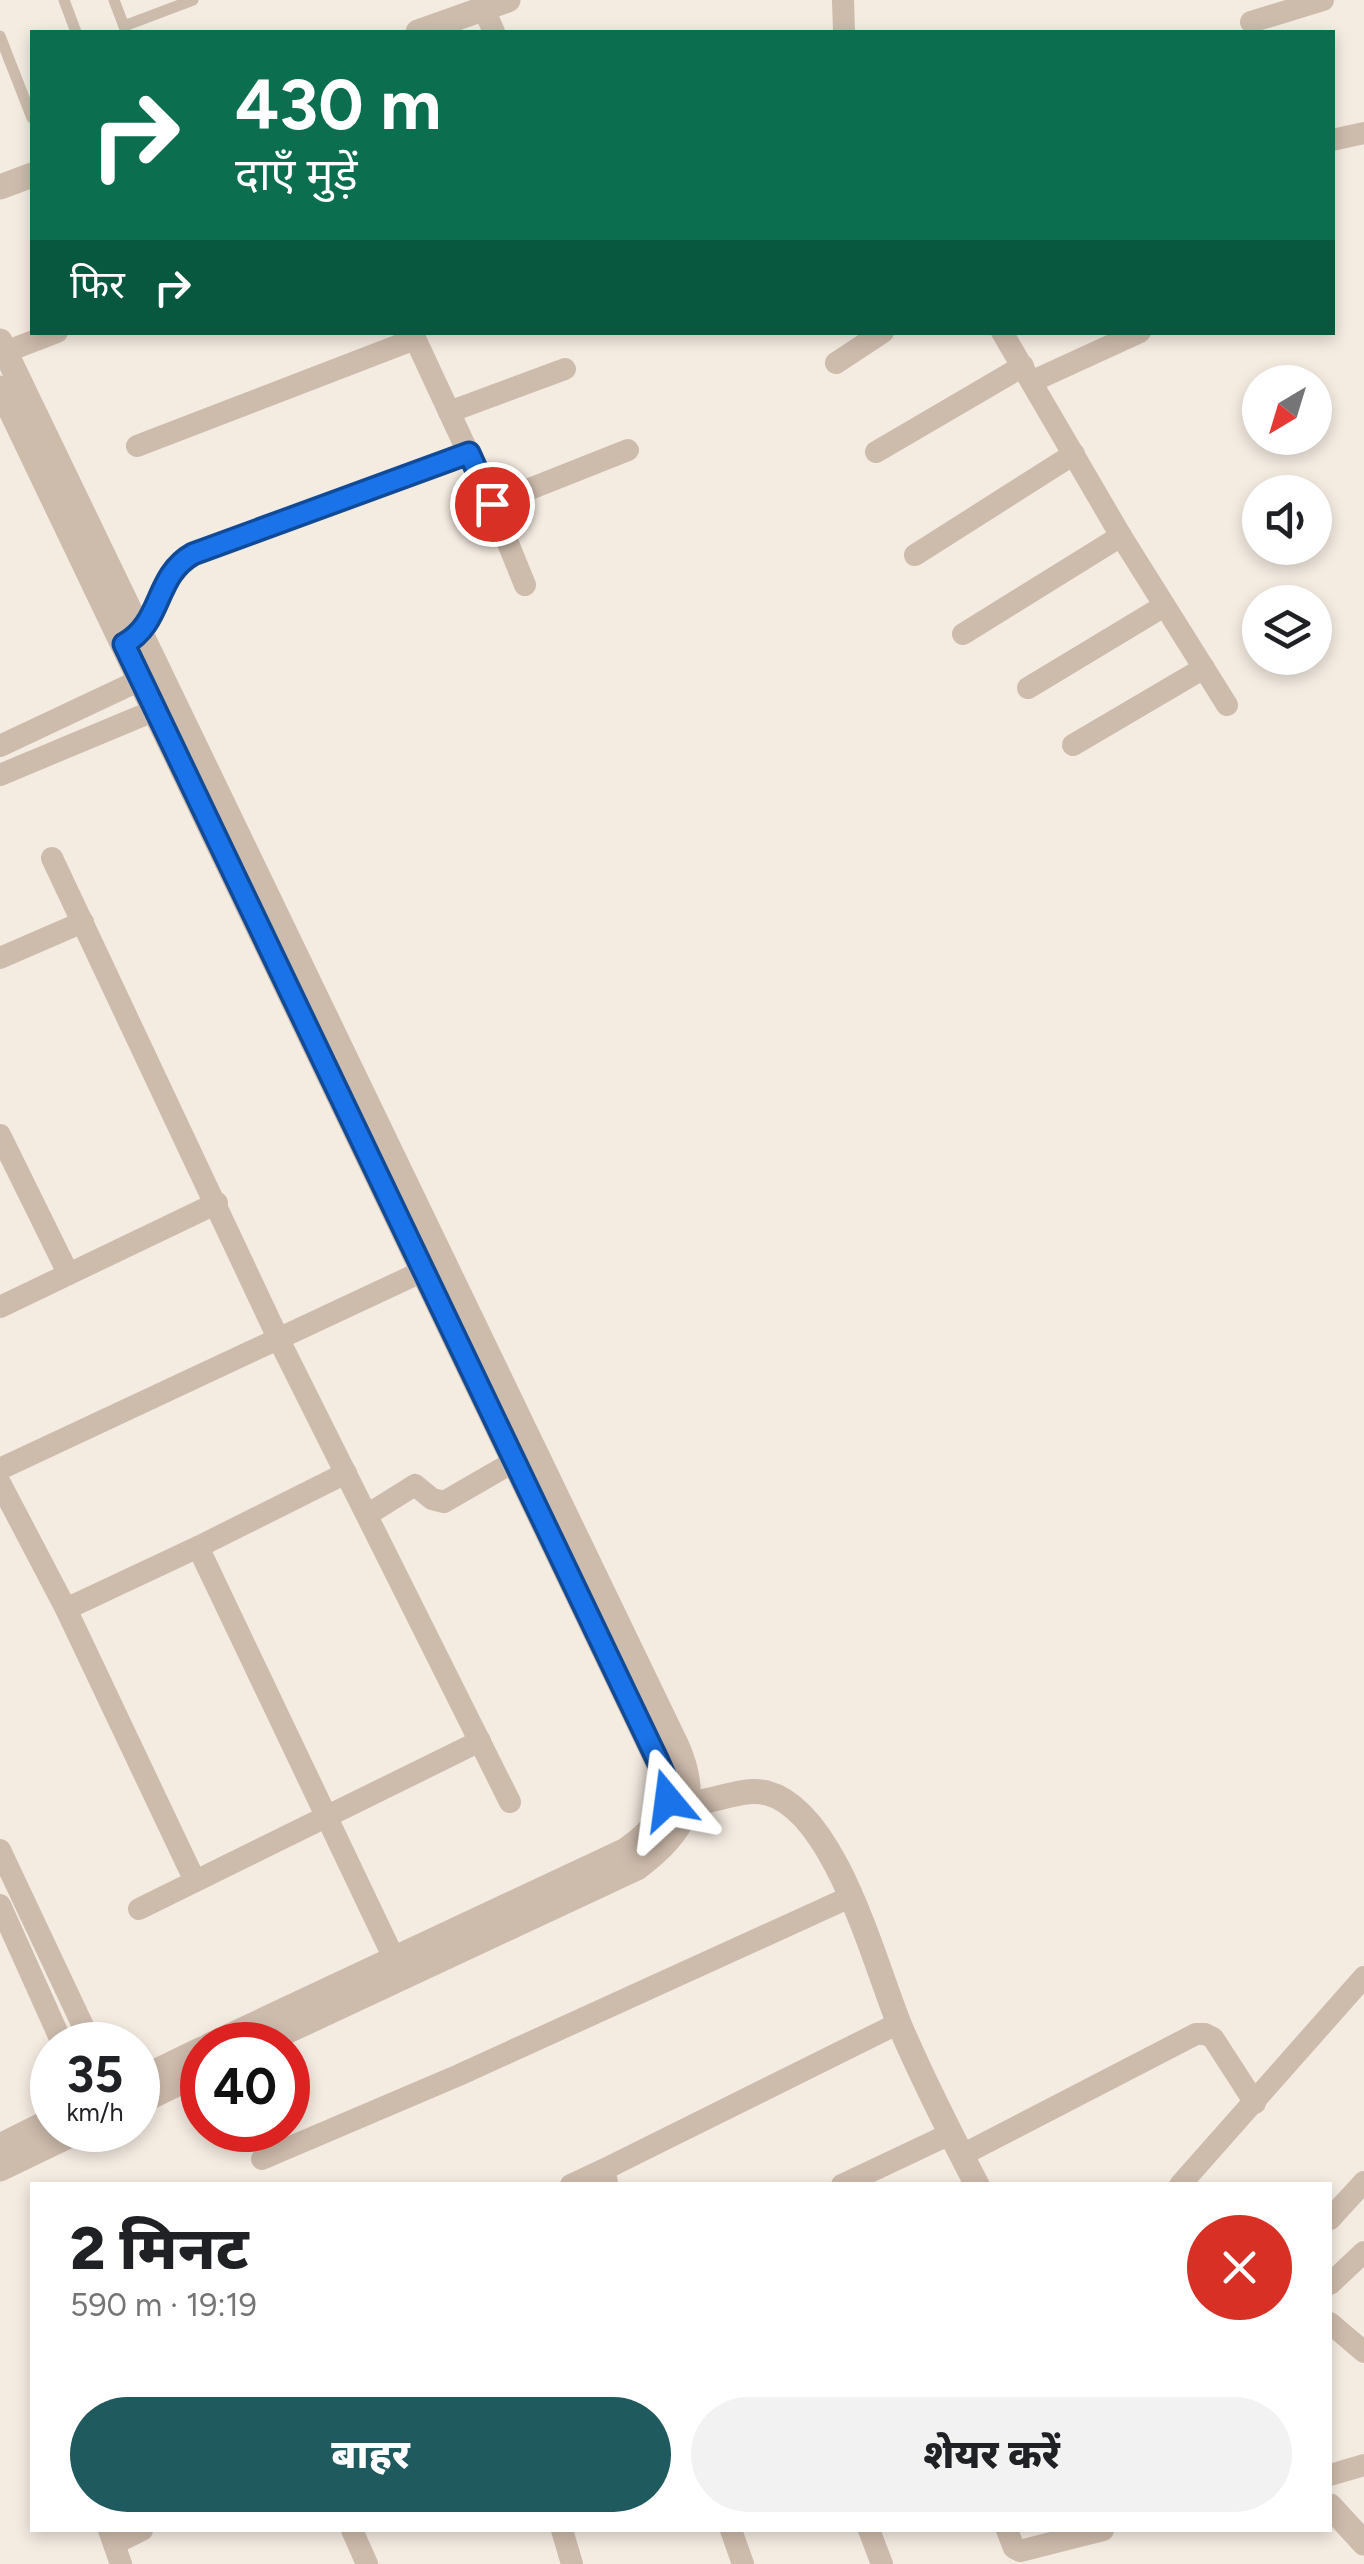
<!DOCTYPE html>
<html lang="hi">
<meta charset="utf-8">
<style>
body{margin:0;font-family:Figtree,"Noto Sans Devanagari",sans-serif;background:#f2f2f2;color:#202124;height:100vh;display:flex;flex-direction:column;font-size:38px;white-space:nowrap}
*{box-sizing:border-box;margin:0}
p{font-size:32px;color:#757577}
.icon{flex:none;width:55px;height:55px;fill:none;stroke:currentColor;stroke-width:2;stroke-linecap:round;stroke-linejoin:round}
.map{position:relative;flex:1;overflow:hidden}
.panel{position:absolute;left:30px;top:2182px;width:1302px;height:350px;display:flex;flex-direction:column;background:#fff;border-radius:0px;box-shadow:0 5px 15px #0003}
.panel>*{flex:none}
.guide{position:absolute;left:30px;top:30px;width:1305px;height:305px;border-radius:0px;box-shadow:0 5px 15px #0003;background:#0b6e4f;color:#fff;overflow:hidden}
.needle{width:65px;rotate:218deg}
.buttons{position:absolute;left:1242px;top:365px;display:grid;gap:20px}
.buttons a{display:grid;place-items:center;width:90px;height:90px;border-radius:50%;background:#fff;box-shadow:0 5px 15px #0003;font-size:50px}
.speed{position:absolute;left:30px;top:2022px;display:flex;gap:20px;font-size:50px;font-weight:700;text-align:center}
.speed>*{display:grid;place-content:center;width:130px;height:130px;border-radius:50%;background:#fff;box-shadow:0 5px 15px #0003;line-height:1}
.speed small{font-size:25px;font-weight:400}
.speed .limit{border:15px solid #d22;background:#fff;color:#111}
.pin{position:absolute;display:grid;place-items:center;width:85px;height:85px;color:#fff;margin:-42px;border:5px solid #fff;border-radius:50%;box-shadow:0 2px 10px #0007}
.me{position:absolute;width:110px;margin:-55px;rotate:344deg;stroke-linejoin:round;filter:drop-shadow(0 0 8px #0008)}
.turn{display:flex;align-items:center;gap:35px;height:210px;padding:0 40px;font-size:45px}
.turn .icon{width:130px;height:130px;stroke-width:2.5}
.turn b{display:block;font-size:70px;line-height:85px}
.then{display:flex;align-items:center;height:95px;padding:0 40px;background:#0003;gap:20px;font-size:38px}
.round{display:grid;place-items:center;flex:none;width:105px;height:105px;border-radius:52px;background:#f2f2f2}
.overview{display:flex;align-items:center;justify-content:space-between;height:170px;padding:0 40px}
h1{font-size:60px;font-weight:800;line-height:75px}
.cta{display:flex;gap:20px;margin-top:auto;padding:20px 40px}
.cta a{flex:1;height:115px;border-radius:60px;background:#1f5a5e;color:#fff;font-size:40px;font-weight:800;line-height:115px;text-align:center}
.cta a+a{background:#f2f2f2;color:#202124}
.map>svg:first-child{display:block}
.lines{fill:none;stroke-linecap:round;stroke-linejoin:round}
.service{stroke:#cdbbac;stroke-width:11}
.minor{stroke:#cdbbac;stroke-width:22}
.tertiary{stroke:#cdbbac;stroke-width:25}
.route-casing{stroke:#114b97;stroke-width:25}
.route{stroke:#1a73e8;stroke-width:18}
</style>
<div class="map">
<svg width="1364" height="2564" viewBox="0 0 1364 2564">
<rect width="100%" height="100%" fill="#f4ebe1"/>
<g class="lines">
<g class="service">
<polyline points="64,0 76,32"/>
<polyline points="114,0 125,29"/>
<polyline points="124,26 193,0"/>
<polyline points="0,36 32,118"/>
</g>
<g class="minor">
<polyline points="843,0 844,32"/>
<polyline points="484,9 494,32"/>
<polyline points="1251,22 1323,0"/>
<polyline points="1332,140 1364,133"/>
<polyline points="412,332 492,504 525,585"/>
<polyline points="1002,332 1121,536 1227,705"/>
<polyline points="5,352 57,332"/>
<polyline points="836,363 883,332"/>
<polyline points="1033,381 1140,332"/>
<polyline points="449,412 565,369"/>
<polyline points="137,446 415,339"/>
<polyline points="876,452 1023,366"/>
<polyline points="492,504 628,450"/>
<polyline points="915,555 1074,454"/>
<polyline points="963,634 1121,536"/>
<path d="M129,641C163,622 154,576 193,554L469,453"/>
<polyline points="1028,688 1164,606"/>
<polyline points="1073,745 1204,668"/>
<polyline points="0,746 155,673"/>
<polyline points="0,775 170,704"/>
<polyline points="52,858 279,1340 510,1802"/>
<polyline points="0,958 83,922"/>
<polyline points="0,1135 68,1273"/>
<polyline points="0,1307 217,1203"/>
<polyline points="0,1469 436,1265"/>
<polyline points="0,1483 66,1609 195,1881"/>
<polyline points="367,1515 415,1485 432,1499 444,1502 515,1461"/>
<polyline points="198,1547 401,1973"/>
<polyline points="66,1609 198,1547 346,1473"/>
<polyline points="0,1850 92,2045"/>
<polyline points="0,1905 63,2045"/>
<polyline points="139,1909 480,1741"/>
<polyline points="962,2155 1196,2034 1205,2034 1213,2038 1255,2103"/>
<polyline points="262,2159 459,2075 850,1897"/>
<polyline points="603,2170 899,2023"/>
<polyline points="571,2185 603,2170 607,2182"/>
<polyline points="842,2185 950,2134"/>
<polyline points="1180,2185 1364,1977"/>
<polyline points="1330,2219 1364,2182"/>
<polyline points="1330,2284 1364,2252"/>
<polyline points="1330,2323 1364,2352"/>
<polyline points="1330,2475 1364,2465"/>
<polyline points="109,2530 121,2564"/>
<polyline points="352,2530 367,2564"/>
<polyline points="562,2530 572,2564"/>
<polyline points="731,2530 743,2564"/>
<polyline points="869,2530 882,2564"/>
<polyline points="1007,2530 1014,2548 1020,2551 1103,2530"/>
<polyline points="114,2544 142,2530"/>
</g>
<g class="tertiary">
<polyline points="418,32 508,0"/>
<polyline points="0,187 32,175"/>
<path d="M0,341L677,1746C702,1802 684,1833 637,1868L258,2045"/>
<path d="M0,388L667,1782C669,1815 651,1832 626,1850L210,2045"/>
<path d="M676,1802C706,1808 737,1786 767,1793C836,1811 875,1966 900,2026C923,2080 950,2133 977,2185"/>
<polyline points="138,2080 202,2049"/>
<polyline points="138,2103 202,2072"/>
<polyline points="0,2146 52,2120"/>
<polyline points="0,2169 81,2130"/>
<polyline points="1330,2506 1364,2543"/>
</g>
</g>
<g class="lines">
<defs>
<path id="route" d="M492,504L469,453L193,554C154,576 163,623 124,644L658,1761L667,1782L668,1800"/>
</defs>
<use href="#route" class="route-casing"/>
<use href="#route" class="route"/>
</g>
</svg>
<div class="buttons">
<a><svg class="needle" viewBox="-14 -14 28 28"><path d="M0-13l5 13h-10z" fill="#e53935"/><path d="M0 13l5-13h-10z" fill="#757577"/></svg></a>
<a><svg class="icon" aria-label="sound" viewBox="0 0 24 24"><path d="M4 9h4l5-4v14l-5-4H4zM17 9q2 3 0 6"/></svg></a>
<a><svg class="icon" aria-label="layers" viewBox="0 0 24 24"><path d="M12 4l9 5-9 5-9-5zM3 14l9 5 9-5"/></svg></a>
</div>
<div class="speed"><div>35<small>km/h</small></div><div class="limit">40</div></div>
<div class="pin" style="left:492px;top:504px;background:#d93025"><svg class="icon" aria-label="arrive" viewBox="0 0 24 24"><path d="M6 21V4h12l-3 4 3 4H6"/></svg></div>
<svg class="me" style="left:668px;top:1800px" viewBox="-20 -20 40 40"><path d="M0-17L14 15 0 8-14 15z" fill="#1a73e8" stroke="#fff" stroke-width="4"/></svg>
<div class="guide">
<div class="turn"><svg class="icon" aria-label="right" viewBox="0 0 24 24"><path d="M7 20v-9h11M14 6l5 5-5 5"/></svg><div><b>430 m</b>दाएँ मुड़ें</div></div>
<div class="then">फिर<svg class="icon" aria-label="right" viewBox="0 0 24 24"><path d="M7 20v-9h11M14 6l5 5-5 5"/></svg></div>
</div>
<section class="panel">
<div class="overview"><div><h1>2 मिनट</h1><p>590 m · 19:19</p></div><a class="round" style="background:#d93025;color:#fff"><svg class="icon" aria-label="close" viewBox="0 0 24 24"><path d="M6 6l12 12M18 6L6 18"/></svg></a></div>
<div class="cta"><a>बाहर</a><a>शेयर करें</a></div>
</section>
</div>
